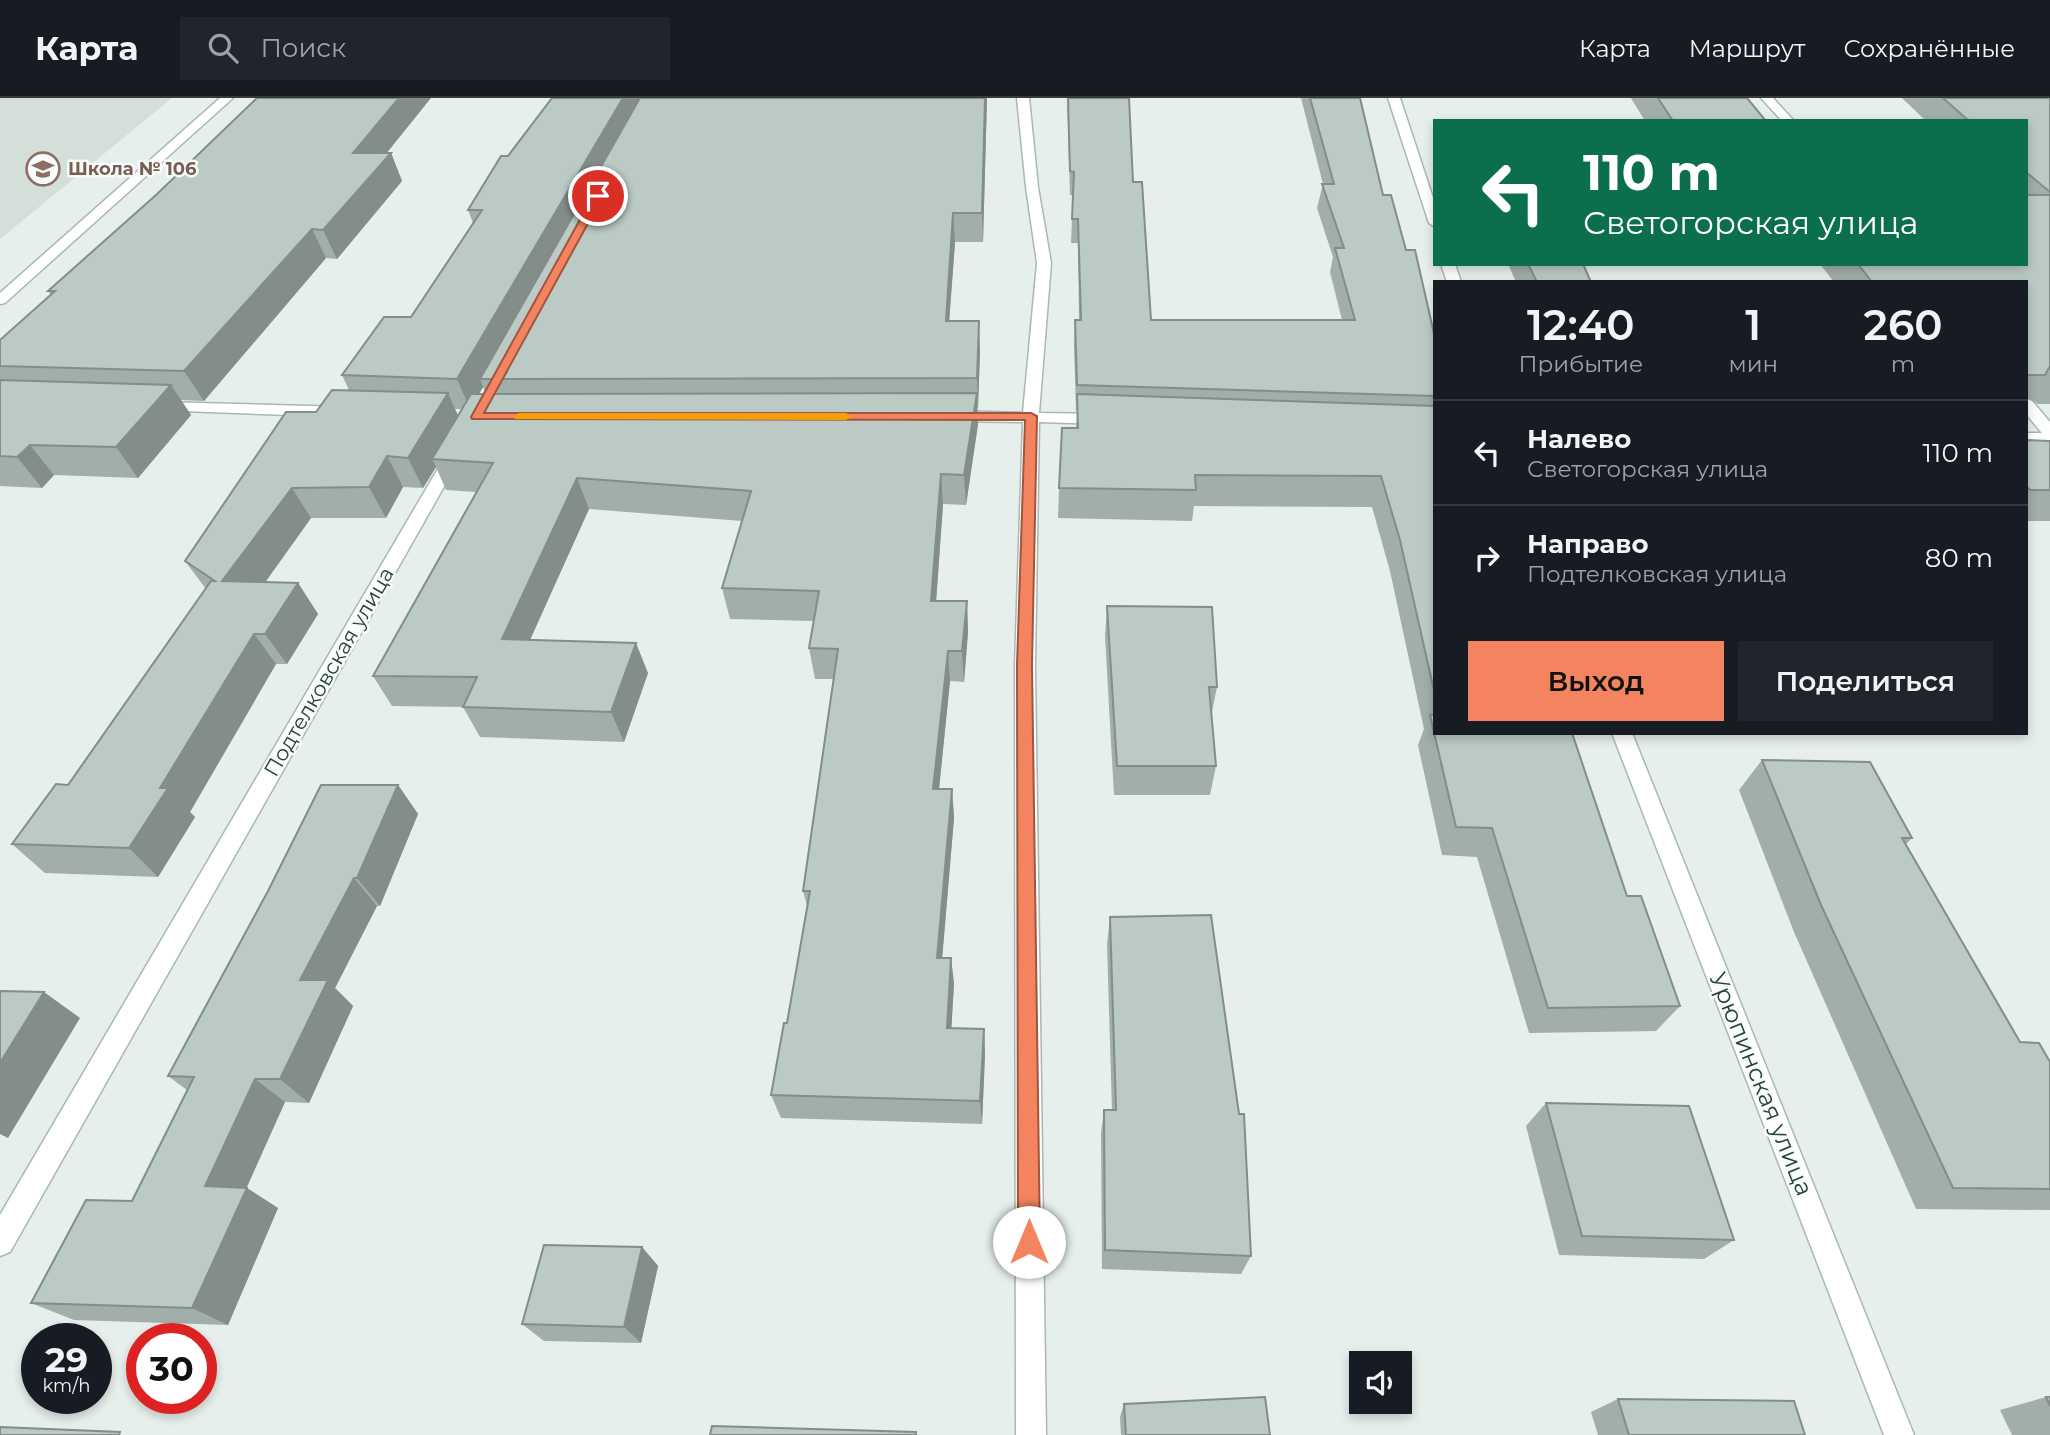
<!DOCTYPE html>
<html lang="ru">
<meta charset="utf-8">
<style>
body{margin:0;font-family:Montserrat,sans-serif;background:#20242c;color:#f1f3f6;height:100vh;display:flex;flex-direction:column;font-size:26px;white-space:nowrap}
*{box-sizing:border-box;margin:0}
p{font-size:23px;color:#9ea1a6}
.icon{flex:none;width:38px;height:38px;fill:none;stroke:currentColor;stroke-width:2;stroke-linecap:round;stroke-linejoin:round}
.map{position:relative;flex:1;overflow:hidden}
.side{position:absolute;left:1433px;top:182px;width:595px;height:455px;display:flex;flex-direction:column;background:#171b24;border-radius:0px;box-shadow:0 4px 10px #0003}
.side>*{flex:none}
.guide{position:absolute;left:1433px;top:21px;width:595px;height:147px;border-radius:0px;box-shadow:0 4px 10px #0003;background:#0b6e4f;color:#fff;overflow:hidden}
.buttons{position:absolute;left:1349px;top:1253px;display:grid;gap:14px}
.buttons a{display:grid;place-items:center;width:63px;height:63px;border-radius:0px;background:#171b24;box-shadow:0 4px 10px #0003;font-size:35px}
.speed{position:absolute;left:21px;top:1225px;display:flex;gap:14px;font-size:35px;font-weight:700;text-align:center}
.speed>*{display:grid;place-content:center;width:91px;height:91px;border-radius:50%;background:#171b24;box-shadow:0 4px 10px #0003;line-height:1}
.speed small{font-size:18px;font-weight:400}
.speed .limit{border:10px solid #d22;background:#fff;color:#111}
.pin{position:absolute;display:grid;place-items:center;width:60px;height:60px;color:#fff;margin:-30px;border:4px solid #fff;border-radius:50%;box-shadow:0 2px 7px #0007}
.me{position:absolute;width:77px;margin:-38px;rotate:0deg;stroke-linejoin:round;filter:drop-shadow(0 0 5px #0008)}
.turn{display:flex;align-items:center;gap:24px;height:147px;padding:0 35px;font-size:32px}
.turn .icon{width:91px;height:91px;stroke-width:2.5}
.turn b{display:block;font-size:49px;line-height:60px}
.eta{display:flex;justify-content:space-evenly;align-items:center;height:119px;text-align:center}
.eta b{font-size:42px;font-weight:600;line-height:49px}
.button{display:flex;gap:14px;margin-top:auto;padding:14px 35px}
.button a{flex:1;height:80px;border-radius:0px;background:#f4845f;color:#111;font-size:28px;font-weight:600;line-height:80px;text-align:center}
.button a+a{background:#20242c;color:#f1f3f6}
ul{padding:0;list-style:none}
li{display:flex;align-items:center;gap:21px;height:105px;padding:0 35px;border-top:2px solid #363941}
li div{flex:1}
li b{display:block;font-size:26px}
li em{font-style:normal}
header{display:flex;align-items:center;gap:42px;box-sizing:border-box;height:98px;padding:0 35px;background:#171b24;border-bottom:2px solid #363941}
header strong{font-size:33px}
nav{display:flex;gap:38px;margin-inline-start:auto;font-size:24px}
.search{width:490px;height:63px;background:#20242c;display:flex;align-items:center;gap:18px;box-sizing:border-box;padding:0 24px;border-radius:0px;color:#9ea1a6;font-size:26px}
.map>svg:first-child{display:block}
.built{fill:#d4dfda}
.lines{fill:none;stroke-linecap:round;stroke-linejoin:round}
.street-casing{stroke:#a8b8b2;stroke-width:3}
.street{fill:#fff;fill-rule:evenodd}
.wall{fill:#a1aea9;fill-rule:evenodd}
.shaded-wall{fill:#838d89}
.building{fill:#bbcac4;stroke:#838d89;stroke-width:2}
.route{fill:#f4845f;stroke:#9f563e;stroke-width:2}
.slow{fill:#f59e0b}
.labels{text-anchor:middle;stroke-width:5;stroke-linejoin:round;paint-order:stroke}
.far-education-label{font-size:18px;font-weight:bold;fill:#785e54;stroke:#f7fbf9;text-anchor:start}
.street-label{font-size:21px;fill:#24423a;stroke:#f7fbf9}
.near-street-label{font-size:24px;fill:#24423a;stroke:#f7fbf9}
</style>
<header>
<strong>Карта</strong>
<div class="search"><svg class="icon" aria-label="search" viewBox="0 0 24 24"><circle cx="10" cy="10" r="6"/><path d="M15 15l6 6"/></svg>Поиск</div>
<nav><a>Карта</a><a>Маршрут</a><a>Сохранённые</a></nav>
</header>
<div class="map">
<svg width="2050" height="1337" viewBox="0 0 2050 1337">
<rect width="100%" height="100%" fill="#e6efeb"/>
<polygon class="built" points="0,0 172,0 0,141"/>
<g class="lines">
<defs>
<g id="street">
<polygon points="220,0 233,0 5,205 0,206 0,195"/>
<polygon points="1017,0 1029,0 1038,89 1051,165 1039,315 1104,316 1112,321 1104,326 1039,324 1035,567 1046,1337 1016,1337 1015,567 1023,324 951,323 943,318 951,313 1023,315 1037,165 1026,89"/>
<polygon points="1388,0 1400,0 1435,106 1435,129 1429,125"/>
<polygon points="1761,0 1773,0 1794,23 1782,23"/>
<polygon points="1441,166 1455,166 1461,184 1447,184"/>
<polygon points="2026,301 2032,303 2050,324 2050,345 2026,345 2026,335 2042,335 2026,316"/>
<polygon points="160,304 345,309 353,314 345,319 154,312 152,309 154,306"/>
<polygon points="454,352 462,357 10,1154 0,1158 0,1117 446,357"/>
<polygon points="1612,635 1632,635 1914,1337 1884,1337"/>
</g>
</defs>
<use href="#street" class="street-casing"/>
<use href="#street" class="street"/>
</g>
<g class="wall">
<path d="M552,0H987L983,144H955L949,223L980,253L978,310H977L978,326L966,407L943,406L936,503H967L968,534L964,584L950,583L939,691H952L954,720L942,860H951L954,886L951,930L984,931L985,956L982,1026L781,1020L771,997L787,925L807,808L803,793L834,581H815L809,550L814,523L730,521L722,490L742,423L589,411L530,541L648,575L624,644L480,639L463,609L392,608L373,578L476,394L446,392L436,369L423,390L403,389L386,420H311L265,484L298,485L318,516L287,566H276L190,714L195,719L158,779L45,775L12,746L68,687L206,491L185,463L316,314L349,292L342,277L411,219L473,125L468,112ZM483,289L486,296H479ZM455,311H462L458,317Z"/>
<polygon points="1067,0 1129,0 1133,84 1151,222 1342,222 1330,174 1333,159 1317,110 1323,86 1301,0 1360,0 1383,97 1406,152 1435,240 1435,635 1627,798 1680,908 1656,933 1529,935 1477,759 1442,757 1418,647 1424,631 1390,473 1372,409 1194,408 1192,423 1058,420 1059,390 1076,330 1077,313 1076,312 1074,247 1075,222 1079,222 1078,145 1071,145 1073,97 1070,97"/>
<polygon points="1631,0 1747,0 1766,23 1645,23"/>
<polygon points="1902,0 2050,0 2050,306 2038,306 2028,300 2026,302 2026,184 1834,184 1820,166 2026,166 2026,23 1926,23"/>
<polygon points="387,55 391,55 402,83 337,161 326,160 204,303 181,302 191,317 138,380 54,377 42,390 0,388 0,242 51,197 48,193 156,97"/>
<polygon points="1508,166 1583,166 1591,184 1516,184"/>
<polygon points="2026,342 2050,343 2050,423 2026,423"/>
<polygon points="1107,508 1217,589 1211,619 1216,668 1210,697 1114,697 1105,538"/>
<polygon points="1762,662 1912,740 1906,746 2020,944 2050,964 2050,1112 1916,1111 1794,834 1739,692"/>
<polygon points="398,687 418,716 380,808 377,808 335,890 353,908 309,1005 285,1004 246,1090 278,1110 228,1227 74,1222 31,1205 132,1103 187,992 168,978"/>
<polygon points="1110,819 1251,1158 1241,1176 1102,1171 1101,1035 1104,1012 1112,1012 1107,846"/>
<polygon points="1546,1005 1734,1142 1704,1161 1559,1157 1526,1028"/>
<polygon points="642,1149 658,1168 641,1245 544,1243 522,1226"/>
<polygon points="2046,1299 2050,1299 2050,1337 2012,1337 2000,1312"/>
<polygon points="1618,1301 1805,1337 1598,1337 1591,1314"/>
<polygon points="1124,1306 1270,1337 1121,1337 1120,1319"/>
</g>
<g class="shaded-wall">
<polygon points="399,0 431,0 365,82 353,55"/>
<polygon points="623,0 645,0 480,281 483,289 470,311 457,281"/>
<polygon points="985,0 987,0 983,144 982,115"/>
<polygon points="391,55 402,83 337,161 323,132"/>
<polygon points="953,115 955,144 947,253 946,223"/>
<polygon points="312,131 326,160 204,303 184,273"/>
<polygon points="979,223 980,253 978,310 977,280"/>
<polygon points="171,287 191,317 138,380 116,349"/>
<polygon points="448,295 461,325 432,361 436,369 423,390 408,360"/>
<polygon points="977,295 978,326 966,407 964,377"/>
<polygon points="30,347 54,377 42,390 17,359"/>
<polygon points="387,358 403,389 386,420 369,389"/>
<polygon points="941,376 943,406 934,533 931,503"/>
<polygon points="577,380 589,411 517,571 502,541"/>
<polygon points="292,390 311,420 244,514 222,483"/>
<polygon points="298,485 318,516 287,566 265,536"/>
<polygon points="967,503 968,534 964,584 962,553"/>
<polygon points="254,536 276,566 190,714 195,719 158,779 129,750 160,690"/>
<polygon points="636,545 648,575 624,644 611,614"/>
<polygon points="948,553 950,583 936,720 933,691"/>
<polygon points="398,687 418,716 380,808 357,780"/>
<polygon points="952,691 954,720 940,886 937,860"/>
<polygon points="354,780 377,808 335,890 353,908 309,1005 280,981 300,882"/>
<polygon points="951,860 954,886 950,955 947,930"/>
<polygon points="44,894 80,920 8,1040 0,1036 0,965"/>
<polygon points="984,931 985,956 982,1026 980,1003"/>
<polygon points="255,981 285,1004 238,1109 205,1088"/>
<polygon points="247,1090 278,1110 228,1227 192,1210"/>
<polygon points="642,1149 658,1168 641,1245 624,1229"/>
</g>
<g class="building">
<polygon points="257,0 399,0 353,55 391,55 323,132 312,131 184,273 0,268 0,242 55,193 48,193 156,97"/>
<polygon points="552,0 623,0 457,281 342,277 384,219 411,219 482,112 468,112 501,58 508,58"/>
<polygon points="640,0 985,0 982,115 953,115 946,223 979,223 977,280 480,281"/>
<polygon points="1068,0 1129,0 1133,84 1142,84 1151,222 1355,222 1335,150 1344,150 1322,86 1334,86 1310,0 1360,0 1383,97 1391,97 1406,152 1415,152 1435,240 1435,298 1077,287 1075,222 1081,222 1078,121 1072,121 1074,74 1070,73"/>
<polygon points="1658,0 1747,0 1766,23 1673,23"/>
<polygon points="1943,0 2050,0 2050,94 2026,74 2026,23 1969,23"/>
<polygon points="2026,97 2050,97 2050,271 2049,270 2045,277 2026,277 2026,184 1872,184 1858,166 2026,166"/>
<polygon points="1528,166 1583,166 1591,184 1537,184"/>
<polygon points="0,282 171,287 116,349 30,347 17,359 0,358"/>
<polygon points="332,292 448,295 408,360 387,358 369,389 292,390 222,483 298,485 265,536 254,536 160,690 168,690 129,750 12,746 56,686 68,687 211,483 215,483 185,463 286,314 316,314"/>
<polygon points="977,295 964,377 941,376 931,503 967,503 962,553 948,553 933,691 952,691 937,860 951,860 947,930 984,931 980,1003 771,997 784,925 787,925 810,793 803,793 838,551 809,550 819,493 722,490 751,393 577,380 502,541 636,545 611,614 463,609 477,579 373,578 493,365 432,361 471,296"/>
<polygon points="1077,296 1435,308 1435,597 1400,442 1381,378 1195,377 1196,392 1059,390 1062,330 1078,330"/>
<polygon points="2026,342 2050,343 2050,392 2030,392 2026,387"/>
<polygon points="1107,508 1212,509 1217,589 1209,589 1216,668 1117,668"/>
<polygon points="1430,617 1435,617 1435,635 1572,635 1627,798 1641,798 1680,908 1548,910 1492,730 1456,729"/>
<polygon points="1762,662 1870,664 1912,740 1902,740 2020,944 2039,945 2050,964 2050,1091 1953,1090 1821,807"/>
<polygon points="321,687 398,687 357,780 354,780 300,882 328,882 280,981 255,981 205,1088 247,1090 192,1210 31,1205 86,1102 132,1103 194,979 168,978 268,793"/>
<polygon points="1211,817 1239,1016 1244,1016 1251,1158 1105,1152 1104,1012 1116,1012 1110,819"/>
<polygon points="0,893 44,894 0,965"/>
<polygon points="1546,1005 1689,1008 1734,1142 1582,1138"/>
<polygon points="544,1147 642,1149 624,1229 522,1226"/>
<polygon points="1265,1299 1270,1337 1126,1337 1124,1306"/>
<polygon points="2046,1299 2050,1299 2050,1308"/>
<polygon points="1618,1301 1794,1303 1805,1337 1629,1337"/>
<polygon points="712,1328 916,1334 916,1337 710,1337"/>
<polygon points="0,1329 120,1334 119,1337 0,1337"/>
</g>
<polygon class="route" points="598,95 603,98 484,315 1031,315 1037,318 1032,567 1040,1144 1037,1152 1029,1155 1021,1152 1018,1144 1017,567 1025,322 472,321 471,319 593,98"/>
<polygon class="slow" points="519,315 846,315 852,318 846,322 515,321 513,319"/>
<defs>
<symbol id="school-ring" viewBox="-11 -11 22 22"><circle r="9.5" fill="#f7fbf9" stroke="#8d6e63" stroke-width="1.5"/><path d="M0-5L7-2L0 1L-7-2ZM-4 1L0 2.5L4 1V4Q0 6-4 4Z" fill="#8d6e63"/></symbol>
</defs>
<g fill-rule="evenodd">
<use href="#school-ring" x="24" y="52" width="38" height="38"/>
</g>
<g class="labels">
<g class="far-education-label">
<text x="68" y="77">Школа № 106</text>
</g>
<g class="street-label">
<text transform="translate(329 574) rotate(-60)" y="7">Подтелковская улица</text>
</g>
<g class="near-street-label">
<text transform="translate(1761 986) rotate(68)" y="8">Урюпинская улица</text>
</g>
</g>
</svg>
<div class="buttons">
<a><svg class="icon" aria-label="sound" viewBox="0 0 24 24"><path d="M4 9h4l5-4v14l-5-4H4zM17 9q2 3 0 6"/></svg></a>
</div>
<div class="speed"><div>29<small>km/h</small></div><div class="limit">30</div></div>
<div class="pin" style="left:598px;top:98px;background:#d93025"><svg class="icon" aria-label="arrive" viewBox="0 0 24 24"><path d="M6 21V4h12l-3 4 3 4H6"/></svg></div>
<svg class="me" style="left:1029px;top:1144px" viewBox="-20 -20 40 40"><circle r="19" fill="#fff"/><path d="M0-13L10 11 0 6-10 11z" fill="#f4845f"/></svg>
<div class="guide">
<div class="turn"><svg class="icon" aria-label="left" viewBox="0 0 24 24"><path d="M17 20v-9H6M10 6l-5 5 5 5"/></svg><div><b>110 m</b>Светогорская улица</div></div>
</div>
<section class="side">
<div class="eta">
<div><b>12:40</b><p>Прибытие</p></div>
<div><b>1</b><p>мин</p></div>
<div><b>260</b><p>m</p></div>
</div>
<ul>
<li><svg class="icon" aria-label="left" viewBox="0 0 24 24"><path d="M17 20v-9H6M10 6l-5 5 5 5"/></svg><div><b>Налево</b><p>Светогорская улица</p></div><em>110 m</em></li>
<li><svg class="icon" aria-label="right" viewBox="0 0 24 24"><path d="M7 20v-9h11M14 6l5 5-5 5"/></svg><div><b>Направо</b><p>Подтелковская улица</p></div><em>80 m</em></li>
</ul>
<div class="button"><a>Выход</a><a>Поделиться</a></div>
</section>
</div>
